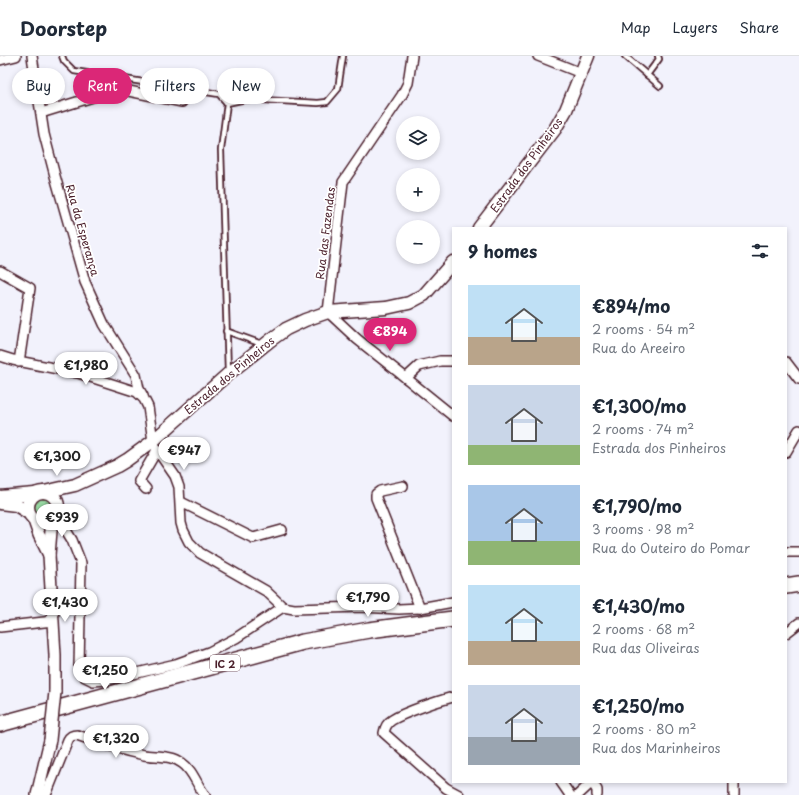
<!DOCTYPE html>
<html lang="en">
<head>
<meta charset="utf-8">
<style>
	:root { --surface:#fff; --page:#f2f2f3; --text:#1f2937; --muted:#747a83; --line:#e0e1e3; --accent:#db2777 }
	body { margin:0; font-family:"Playpen Sans",sans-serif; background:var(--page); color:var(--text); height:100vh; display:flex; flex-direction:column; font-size:15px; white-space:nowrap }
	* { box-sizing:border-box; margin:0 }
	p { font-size:13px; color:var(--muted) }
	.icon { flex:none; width:22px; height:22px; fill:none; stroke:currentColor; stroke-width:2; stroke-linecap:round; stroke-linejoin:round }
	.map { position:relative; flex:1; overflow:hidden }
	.panel { position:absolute; left:452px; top:171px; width:335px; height:556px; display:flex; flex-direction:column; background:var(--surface); border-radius:0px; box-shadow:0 2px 6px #0003 }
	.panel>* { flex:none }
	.top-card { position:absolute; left:12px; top:12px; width:380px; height:36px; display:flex; gap:8px }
	.tools { position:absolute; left:396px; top:60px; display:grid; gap:8px }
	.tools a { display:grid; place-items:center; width:44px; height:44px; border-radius:50%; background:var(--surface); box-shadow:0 2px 6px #0003; font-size:20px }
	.price { position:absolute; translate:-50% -34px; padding:0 9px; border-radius:14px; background:#fff; color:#222; font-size:13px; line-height:26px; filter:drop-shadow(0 1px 2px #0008) }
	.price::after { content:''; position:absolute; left:50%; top:24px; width:12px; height:9px; margin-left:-6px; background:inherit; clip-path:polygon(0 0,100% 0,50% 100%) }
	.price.selected { background:var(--accent); color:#fff }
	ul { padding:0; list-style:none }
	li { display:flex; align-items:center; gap:12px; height:100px; padding:0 16px }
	li span { display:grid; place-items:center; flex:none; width:112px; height:80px; border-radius:0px; color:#555 }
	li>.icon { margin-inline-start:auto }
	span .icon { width:48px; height:48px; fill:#fffc; stroke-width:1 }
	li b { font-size:17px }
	h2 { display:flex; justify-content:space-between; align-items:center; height:48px; padding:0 16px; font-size:17px }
	.chip { padding:0 14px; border-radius:18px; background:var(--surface); box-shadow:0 2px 6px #0003; font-size:14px; line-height:36px }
	.chip.selected { background:var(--accent); color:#fff }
	header { display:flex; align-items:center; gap:24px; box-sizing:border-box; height:56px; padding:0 20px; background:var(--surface); border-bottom:1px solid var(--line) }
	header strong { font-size:19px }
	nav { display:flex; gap:22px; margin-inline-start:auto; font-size:14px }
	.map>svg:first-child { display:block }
	.grass { fill:url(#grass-dots); stroke:#727d68 }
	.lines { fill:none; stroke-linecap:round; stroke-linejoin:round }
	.service-casing { stroke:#4a1f2b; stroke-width:8 }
	.minor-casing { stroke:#4a1f2b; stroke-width:12 }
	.tertiary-casing { stroke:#4a1f2b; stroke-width:14 }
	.secondary-casing { stroke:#4a1f2b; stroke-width:15 }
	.trunk-casing { stroke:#4a1f2b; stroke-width:18 }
	.service { stroke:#fff; stroke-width:4.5 }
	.minor { stroke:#fff; stroke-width:9 }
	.tertiary { stroke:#fff; stroke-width:11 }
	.secondary { stroke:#fff; stroke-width:12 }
	.trunk { stroke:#fff; stroke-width:15 }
	.tertiary-bridge-casing { stroke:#4a1f2b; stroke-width:14; stroke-linecap:butt }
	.tertiary-bridge { stroke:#fff; stroke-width:11 }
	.labels { text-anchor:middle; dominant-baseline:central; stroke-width:3.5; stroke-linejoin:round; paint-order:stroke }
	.shield { fill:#fff; stroke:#80626b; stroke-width:1 }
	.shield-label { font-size:10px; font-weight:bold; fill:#4a1f2b }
	.street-label { font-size:11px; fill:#4a1f2b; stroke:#fff }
</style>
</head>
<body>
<header>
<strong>Doorstep</strong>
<nav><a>Map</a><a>Layers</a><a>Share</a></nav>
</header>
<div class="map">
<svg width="799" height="739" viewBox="0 0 799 739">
	<defs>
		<pattern id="grass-dots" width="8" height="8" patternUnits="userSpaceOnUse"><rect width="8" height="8" fill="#9adba5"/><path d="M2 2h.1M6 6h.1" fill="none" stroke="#86bc8e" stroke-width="1.8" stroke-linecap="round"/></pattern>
	</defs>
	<rect width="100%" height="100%" fill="#f2f2fc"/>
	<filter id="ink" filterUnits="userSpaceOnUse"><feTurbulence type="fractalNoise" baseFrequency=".025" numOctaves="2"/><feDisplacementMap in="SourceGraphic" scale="8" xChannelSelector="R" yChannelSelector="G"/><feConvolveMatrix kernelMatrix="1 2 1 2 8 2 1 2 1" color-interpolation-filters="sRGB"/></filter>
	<g filter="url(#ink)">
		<circle class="grass" cx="43" cy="450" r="9"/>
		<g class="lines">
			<defs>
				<g id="service">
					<path d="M62,0L64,5L74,15L219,38L227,47"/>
					<path d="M625,0L660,30"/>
					<path d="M647,19L659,3L658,0"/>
					<path d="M227,47L221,94L228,316"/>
					<path d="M227,47L246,43L318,47L327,46L338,33L343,0"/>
					<path d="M226,275L262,288"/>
				</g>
				<g id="minor">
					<path d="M32,0L44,78L55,120L85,226L104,268L136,319L139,333L143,340"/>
					<path d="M412,0L408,27L402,39L343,126L328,256L357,283L406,322L419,310L440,305H453"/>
					<path d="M538,0L581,17"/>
					<path d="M0,4L16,0"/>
					<path d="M41,57L119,33L182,46"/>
					<path d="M0,215L30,232L19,306"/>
					<path d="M0,300L13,304L78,317L137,336L144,343L148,351L153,385L157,394L175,420L179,431L181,467L183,474L189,486L200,497L266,535L283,551L294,553L361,551L399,553L420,552L453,546"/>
					<path d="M786,306L799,323"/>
					<path d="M406,322L453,360"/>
					<path d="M786,396L799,374"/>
					<path d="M403,430L380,435L376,438V442L420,552"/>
					<path d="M146,433L139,425L157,394"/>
					<path d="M181,446L253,482L282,474"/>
					<path d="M56,458L72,484L81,507L79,612L85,621L93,625L107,624L176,608L209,596L236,582L283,551"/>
					<path d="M786,496H799"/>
					<path d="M0,571L53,565"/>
					<path d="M786,577L799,567"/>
					<path d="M453,641C438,645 405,656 392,664C387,667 385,671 384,677L446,732L459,739"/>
					<path d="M561,726L570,739"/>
					<path d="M592,726L597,734V739"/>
					<path d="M46,739L68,684C70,680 72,679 77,679C99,687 121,694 144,699C156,701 172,699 182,707C193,714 197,730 205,739"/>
					<path d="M578,739L592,726"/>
					<path d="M734,739V726"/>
				</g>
				<g id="tertiary">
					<path d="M33,462L39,479L49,499"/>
					<path d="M52,463L49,499L55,599V636"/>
					<path d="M37,739L50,684"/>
				</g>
				<g id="secondary">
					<path d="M479,172L555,73L566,54L588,0"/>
					<circle cx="43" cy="451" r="15"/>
					<path d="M44,436L75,429L117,410L127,404L153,385L228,318L272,283L286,273L305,264L328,256L386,252L409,247L424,239L453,206"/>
					<path d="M0,441L35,438"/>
					<path d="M0,447L16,449L29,457"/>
				</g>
				<g id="trunk">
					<path d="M786,530L799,528"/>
					<path d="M0,668L303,586L369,574L453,563"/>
				</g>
			</defs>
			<use href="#service" class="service-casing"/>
			<use href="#minor" class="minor-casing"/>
			<use href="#tertiary" class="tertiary-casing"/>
			<use href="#secondary" class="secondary-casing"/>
			<use href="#trunk" class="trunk-casing"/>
			<use href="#service" class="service"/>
			<use href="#minor" class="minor"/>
			<use href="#tertiary" class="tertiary"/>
			<use href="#secondary" class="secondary"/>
			<use href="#trunk" class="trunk"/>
			<defs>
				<path id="tertiary-bridge" d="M50,684L55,636"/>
			</defs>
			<use href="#tertiary-bridge" class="tertiary-bridge-casing"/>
			<use href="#tertiary-bridge" class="tertiary-bridge"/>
		</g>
	</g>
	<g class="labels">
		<rect class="shield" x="210" y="599" width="30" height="16" rx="3"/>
		<g class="shield-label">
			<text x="225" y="607">IC 2</text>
		</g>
		<g class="street-label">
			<text transform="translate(526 109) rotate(-54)">Estrada dos Pinheiros</text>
			<text transform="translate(83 174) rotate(74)">Rua da Esperança</text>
			<text transform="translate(325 177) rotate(-83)">Rua das Fazendas</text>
			<text transform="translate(229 319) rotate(-40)">Estrada dos Pinheiros</text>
		</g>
	</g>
</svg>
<div class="tools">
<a><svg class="icon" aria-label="layers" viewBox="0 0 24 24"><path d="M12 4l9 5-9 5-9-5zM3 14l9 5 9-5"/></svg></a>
<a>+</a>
<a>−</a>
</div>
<b class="price selected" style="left:390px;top:296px">€894</b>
<b class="price" style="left:86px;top:330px">€1,980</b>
<b class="price" style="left:184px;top:415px">€947</b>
<b class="price" style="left:57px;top:421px">€1,300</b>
<b class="price" style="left:62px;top:482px">€939</b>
<b class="price" style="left:368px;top:562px">€1,790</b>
<b class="price" style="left:65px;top:567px">€1,430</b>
<b class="price" style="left:105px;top:635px">€1,250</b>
<b class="price" style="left:116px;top:703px">€1,320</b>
<div class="top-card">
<a class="chip">Buy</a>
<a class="chip selected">Rent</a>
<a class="chip">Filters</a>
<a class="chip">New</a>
</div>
<section class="panel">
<h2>9 homes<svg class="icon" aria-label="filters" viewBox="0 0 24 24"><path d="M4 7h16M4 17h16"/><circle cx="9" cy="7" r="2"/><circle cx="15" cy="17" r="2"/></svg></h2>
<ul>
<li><span style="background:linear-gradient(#bfe0f5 65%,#b9a48a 0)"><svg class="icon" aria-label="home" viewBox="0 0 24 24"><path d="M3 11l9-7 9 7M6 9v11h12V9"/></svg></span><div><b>€894/mo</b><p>2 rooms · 54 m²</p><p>Rua do Areeiro</p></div></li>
<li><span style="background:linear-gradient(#c9d6e8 75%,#8fb573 0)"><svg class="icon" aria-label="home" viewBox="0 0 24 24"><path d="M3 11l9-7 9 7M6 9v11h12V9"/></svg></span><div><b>€1,300/mo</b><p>2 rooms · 74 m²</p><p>Estrada dos Pinheiros</p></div></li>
<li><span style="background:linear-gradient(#a9c7e8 70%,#8fb573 0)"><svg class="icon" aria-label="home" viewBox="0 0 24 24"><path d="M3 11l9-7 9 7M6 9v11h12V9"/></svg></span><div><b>€1,790/mo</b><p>3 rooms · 98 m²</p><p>Rua do Outeiro do Pomar</p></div></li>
<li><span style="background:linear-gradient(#bfe0f5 70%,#b9a48a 0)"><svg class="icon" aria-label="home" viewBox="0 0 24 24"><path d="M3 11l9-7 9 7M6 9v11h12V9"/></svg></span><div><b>€1,430/mo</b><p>2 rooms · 68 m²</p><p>Rua das Oliveiras</p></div></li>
<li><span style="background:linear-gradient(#c9d6e8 65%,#9aa5b1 0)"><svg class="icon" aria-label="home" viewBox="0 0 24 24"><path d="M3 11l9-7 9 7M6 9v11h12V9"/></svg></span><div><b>€1,250/mo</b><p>2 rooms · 80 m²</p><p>Rua dos Marinheiros</p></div></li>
</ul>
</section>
</div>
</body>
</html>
